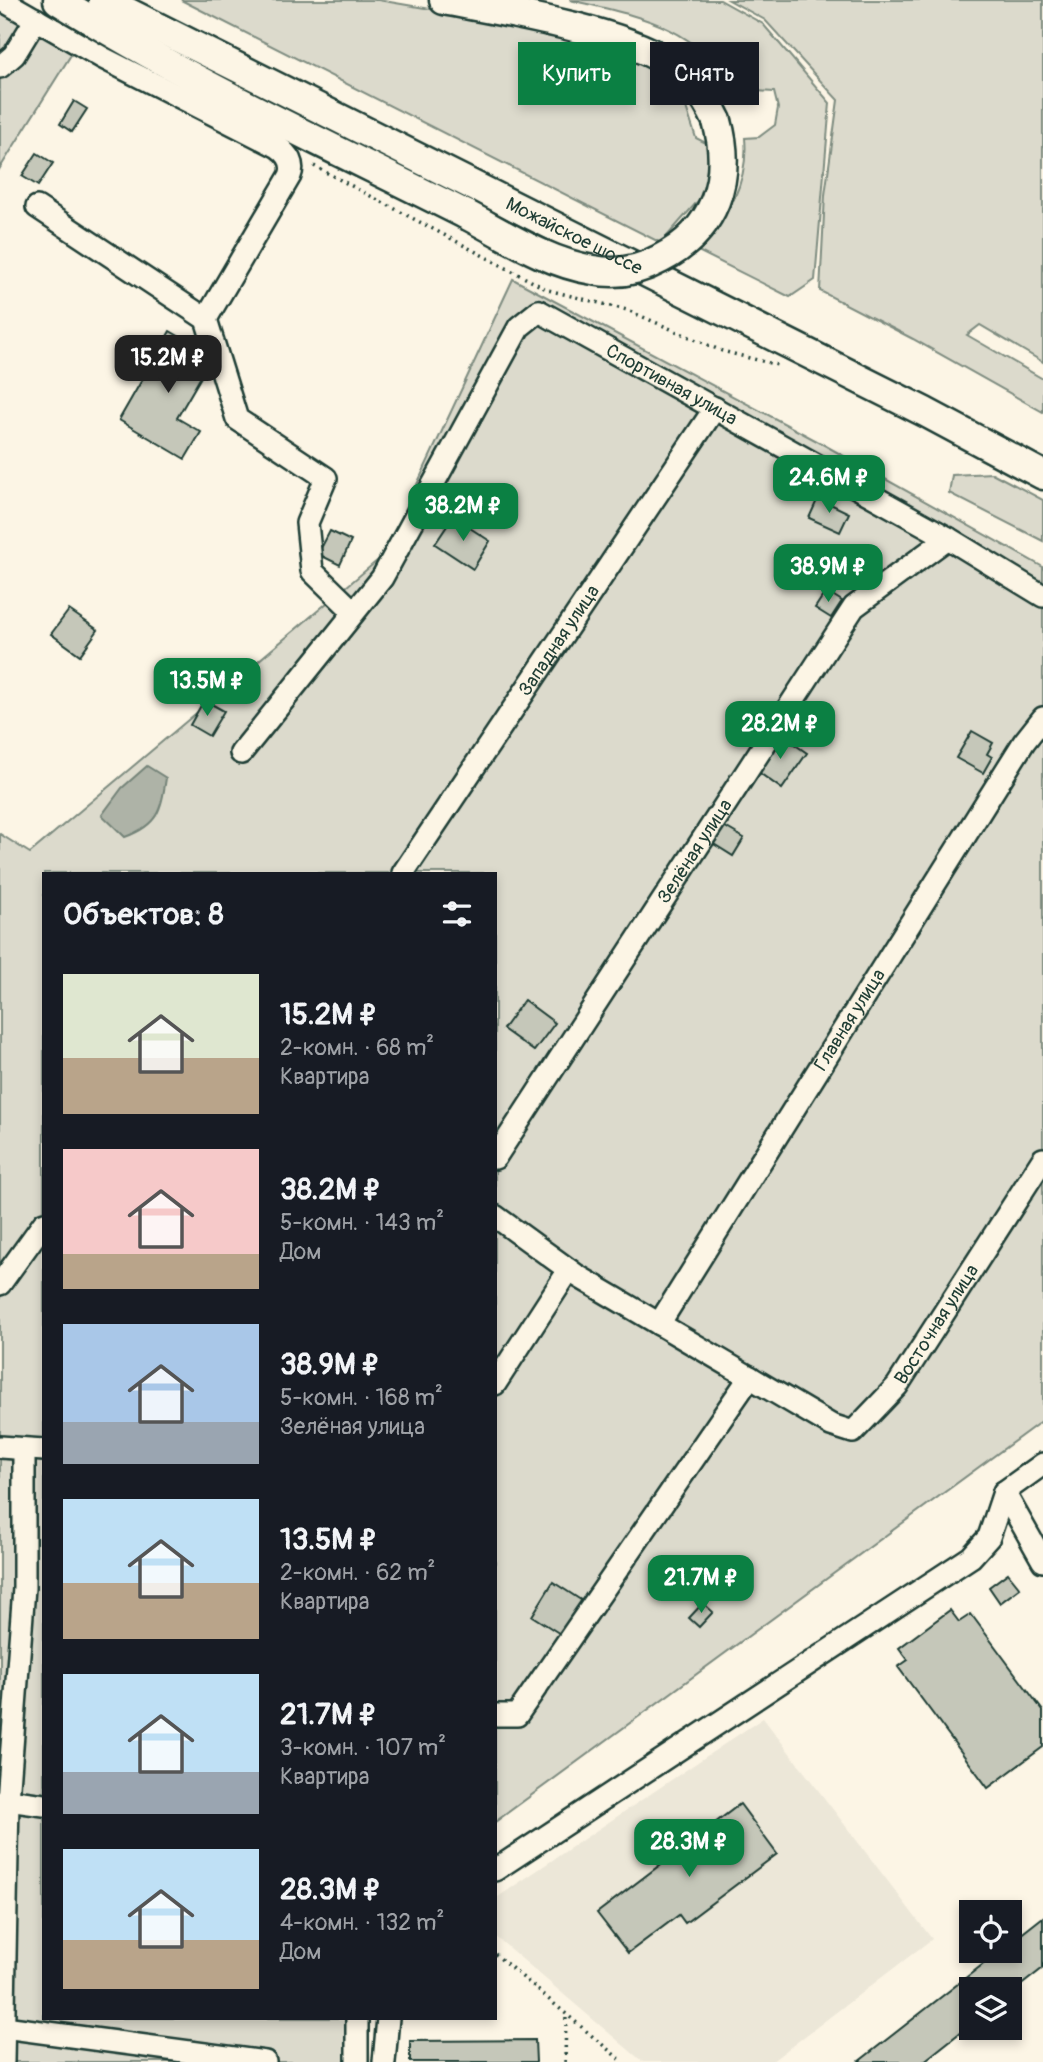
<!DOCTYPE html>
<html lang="ru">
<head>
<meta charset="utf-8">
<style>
	:root { --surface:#171b24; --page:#20242c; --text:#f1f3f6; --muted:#9ea1a6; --accent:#0b8043 }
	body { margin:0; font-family:Pangolin,sans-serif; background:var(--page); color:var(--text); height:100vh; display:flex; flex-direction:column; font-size:26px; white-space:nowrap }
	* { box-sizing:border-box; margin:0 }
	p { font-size:23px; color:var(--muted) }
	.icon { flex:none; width:38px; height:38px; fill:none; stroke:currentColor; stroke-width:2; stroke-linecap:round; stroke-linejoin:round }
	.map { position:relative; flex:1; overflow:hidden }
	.sheet { position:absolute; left:42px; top:872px; width:455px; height:1148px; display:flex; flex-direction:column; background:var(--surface); border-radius:0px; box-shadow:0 4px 10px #0003 }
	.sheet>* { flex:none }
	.guide { position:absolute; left:518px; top:42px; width:420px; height:63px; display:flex; gap:14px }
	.tools { position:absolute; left:959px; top:1900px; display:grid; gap:14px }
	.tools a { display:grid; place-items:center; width:63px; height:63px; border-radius:0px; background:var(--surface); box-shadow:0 4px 10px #0003; font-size:35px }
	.price { position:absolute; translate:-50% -60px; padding:0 16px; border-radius:14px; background:var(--accent); color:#fff; font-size:23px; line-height:46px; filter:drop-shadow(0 2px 4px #0008) }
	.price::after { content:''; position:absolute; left:50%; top:42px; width:21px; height:16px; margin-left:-10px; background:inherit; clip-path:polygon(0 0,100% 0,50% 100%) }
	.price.on { background:#222; color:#fff }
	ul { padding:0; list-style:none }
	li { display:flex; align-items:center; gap:21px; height:175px; padding:0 21px }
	li span { display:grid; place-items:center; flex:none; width:196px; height:140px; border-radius:0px; color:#555 }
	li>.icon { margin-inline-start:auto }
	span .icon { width:84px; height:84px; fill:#fffc; stroke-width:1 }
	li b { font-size:30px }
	h2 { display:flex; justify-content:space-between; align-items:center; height:84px; padding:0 21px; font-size:30px }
	.tag { padding:0 24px; border-radius:0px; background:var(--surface); box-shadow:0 4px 10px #0003; font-size:24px; line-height:63px }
	.tag.on { background:var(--accent); color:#fff }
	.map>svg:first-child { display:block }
	.built { fill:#ece7d8 }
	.green { fill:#dcdacc; stroke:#7e8c80; stroke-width:2 }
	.water { fill:#aeb3a7; stroke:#758479; stroke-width:2 }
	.building { fill:#c5c7b9; stroke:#1f3d34; stroke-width:2 }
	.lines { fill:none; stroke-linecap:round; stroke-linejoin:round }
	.minor-casing { stroke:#1f3d34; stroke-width:26 }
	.major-casing { stroke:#1f3d34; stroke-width:33 }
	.path { stroke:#1f3d34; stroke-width:3.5; stroke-dasharray:2 5; stroke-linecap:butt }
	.minor { stroke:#fcf5e5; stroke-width:21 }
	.major { stroke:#fcf5e5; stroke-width:28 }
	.major-bridge-casing { stroke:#1f3d34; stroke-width:33; stroke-linecap:butt }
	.major-bridge { stroke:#fcf5e5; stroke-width:28 }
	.labels { text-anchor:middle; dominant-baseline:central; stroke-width:7; stroke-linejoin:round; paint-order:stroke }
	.street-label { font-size:19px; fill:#1f3d34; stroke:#fcf5e5 }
</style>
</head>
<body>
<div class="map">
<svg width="1043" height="2062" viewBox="0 0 1043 2062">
	<rect width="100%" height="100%" fill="#fcf5e5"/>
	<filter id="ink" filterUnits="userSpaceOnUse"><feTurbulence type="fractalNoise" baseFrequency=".0143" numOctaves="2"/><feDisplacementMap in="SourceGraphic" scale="14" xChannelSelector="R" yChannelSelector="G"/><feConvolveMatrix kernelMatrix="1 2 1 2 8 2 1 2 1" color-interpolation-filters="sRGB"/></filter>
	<g filter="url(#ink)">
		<path class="built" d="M763,1718L932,1939L771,2062H643L495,1936V1899Z"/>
		<g class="green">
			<path d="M181,0H378L454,13L601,48L652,69L696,102L686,107L696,138L712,146L704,194L661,243Z"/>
			<path d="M570,0H720L763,24L830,103L815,280L790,297L696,250C728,220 749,181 745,138L759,137L775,125L778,108L774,92L739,90C689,24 646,18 570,0Z"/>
			<path d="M729,0H1043V362L980,325L967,335L1043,379V412L913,339L820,291L825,195L838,100L765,20Z"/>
			<path d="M0,10L74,50L0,168Z"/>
			<path d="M513,279L817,441L1043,567V1420L495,1822V873H44V2018H365L364,2062H0V834L30,853L384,555Z"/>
			<path d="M992,473L1043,500V541L949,493L952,475Z"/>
		</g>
		<path class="water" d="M147,766L166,778C161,811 158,825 125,837L102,815L122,788Z"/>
		<g class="building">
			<path d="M74,101L87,109L72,132L60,124Z"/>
			<path d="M37,153L53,163L38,186L22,176Z"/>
			<path d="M170,331L213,356L177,418L201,432L185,459L119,420Z"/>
			<path d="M818,498L849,513L840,532L809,518Z"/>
			<path d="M453,517L490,541L473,569L435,544Z"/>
			<path d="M330,531L351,541L340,565L318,554Z"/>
			<path d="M826,591L842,601L831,618L815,608Z"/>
			<path d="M69,610L98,630L80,655L51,634Z"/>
			<path d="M204,700L224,711L209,736L190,725Z"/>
			<path d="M972,731L993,743L987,754L992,757L983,773L956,758Z"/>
			<path d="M778,733L807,753L782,789L754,769Z"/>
			<path d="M720,824L744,838L733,856L709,841Z"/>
			<path d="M524,1000L555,1023L534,1051L503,1029Z"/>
			<path d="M1008,1573L1020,1588L1000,1603L989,1587Z"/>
			<path d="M553,1582L587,1604L565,1637L532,1616Z"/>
			<path d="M703,1603L713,1612L699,1627L689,1618Z"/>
			<path d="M950,1610L959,1622L971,1614L1043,1711V1747L988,1788L898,1667L908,1660L899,1648Z"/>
			<path d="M740,1804L777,1854L685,1923L679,1915L628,1953L597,1913Z"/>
			<path d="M1043,1917V1968L1010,1994V1990H971V2024L923,2062H858L1000,1951H1010V1943Z"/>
			<path d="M535,2040L536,2062H410V2041Z"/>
		</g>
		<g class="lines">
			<defs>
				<g id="minor">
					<path d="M2,0L103,58L278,147C288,154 295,164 290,176L206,319"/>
					<path d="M0,67L14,55L36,19"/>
					<path d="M37,207L206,319L237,419L326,478L307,523L312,571L354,612"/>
					<path id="s1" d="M241,753L382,578L519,327L539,311L948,538L1043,596"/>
					<path id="s2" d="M403,873L715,408"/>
					<path id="s3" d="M495,1158L854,607L948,538"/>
					<path id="s4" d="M495,1216L576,1275L831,1425L853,1432L897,1386L1043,1159"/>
					<path d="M0,1284L44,1223"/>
					<path id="s5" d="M659,1324L1024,742L1043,718"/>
					<path d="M495,1384L569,1270"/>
					<path d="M0,1447L44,1450"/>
					<path d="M1043,1464L1004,1492L1043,1561"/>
					<path d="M495,1715H517L750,1377"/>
					<path d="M8,1800L44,1805"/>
					<path d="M495,1870L971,1557L989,1537L1004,1492"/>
					<path d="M4,2027L265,2062"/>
					<path d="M3,2062L8,1800L24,1588V1449"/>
					<path d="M357,2062V2018"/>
					<path d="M384,2062L388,2018"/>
				</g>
				<g id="major">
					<path d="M58,0C188,81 330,146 467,215"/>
					<path id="s6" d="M103,0L925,412L1043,475"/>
					<path d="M444,0C505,12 614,29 666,61C690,75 705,95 717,121"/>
				</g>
			</defs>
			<use href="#minor" class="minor-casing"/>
			<use href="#major" class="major-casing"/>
			<g class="path">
				<path d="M314,166L548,290L627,310L722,351L781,366"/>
				<path d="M495,1954L623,2062"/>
				<path d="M565,2062L566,2015"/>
			</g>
			<use href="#minor" class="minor"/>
			<use href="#major" class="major"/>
			<defs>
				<path id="major-bridge" d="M467,215C507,236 548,263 593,270C617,275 640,270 660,259C715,231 733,178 717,121"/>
			</defs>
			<use href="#major-bridge" class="major-bridge-casing"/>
			<use href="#major-bridge" class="major-bridge"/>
		</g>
	</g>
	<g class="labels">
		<g class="street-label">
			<text stroke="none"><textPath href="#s6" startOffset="527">Можайское шоссе</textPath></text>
			<text stroke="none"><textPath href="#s1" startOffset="688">Спортивная улица</textPath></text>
			<text stroke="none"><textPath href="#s2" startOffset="280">Западная улица</textPath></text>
			<text stroke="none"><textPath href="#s3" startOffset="366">Зелёная улица</textPath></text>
			<text stroke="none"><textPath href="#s5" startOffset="359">Главная улица</textPath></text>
			<text stroke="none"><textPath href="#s4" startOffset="556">Восточная улица</textPath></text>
		</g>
	</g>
</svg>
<div class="tools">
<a><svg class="icon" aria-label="locate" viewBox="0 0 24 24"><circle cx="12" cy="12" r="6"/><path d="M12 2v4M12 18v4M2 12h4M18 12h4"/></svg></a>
<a><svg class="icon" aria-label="layers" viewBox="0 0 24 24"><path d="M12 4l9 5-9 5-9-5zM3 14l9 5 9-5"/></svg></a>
</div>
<b class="price on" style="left:168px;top:395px">15.2M ₽</b>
<b class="price" style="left:829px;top:515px">24.6M ₽</b>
<b class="price" style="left:463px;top:543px">38.2M ₽</b>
<b class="price" style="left:828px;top:604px">38.9M ₽</b>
<b class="price" style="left:207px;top:718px">13.5M ₽</b>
<b class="price" style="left:780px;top:761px">28.2M ₽</b>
<b class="price" style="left:701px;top:1615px">21.7M ₽</b>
<b class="price" style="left:689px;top:1879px">28.3M ₽</b>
<div class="guide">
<a class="tag on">Купить</a>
<a class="tag">Снять</a>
</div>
<section class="sheet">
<h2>Объектов: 8<svg class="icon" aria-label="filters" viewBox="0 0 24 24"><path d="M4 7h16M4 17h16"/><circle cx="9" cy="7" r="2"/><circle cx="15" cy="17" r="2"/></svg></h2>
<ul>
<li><span style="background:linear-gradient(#dfe7d0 60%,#b9a48a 0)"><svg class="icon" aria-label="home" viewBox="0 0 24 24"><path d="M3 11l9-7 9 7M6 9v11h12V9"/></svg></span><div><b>15.2M ₽</b><p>2-комн. · 68 m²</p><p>Квартира</p></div></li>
<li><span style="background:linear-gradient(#f6c9c9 75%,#b9a48a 0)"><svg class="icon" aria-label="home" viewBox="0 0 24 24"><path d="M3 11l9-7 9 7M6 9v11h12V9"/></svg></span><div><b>38.2M ₽</b><p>5-комн. · 143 m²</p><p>Дом</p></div></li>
<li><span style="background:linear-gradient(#a9c7e8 70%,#9aa5b1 0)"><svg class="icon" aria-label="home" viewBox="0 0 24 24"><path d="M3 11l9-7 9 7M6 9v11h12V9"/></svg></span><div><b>38.9M ₽</b><p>5-комн. · 168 m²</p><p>Зелёная улица</p></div></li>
<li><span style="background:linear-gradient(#bfe0f5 60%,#b9a48a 0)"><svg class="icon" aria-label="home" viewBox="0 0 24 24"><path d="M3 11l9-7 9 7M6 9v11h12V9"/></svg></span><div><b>13.5M ₽</b><p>2-комн. · 62 m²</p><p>Квартира</p></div></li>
<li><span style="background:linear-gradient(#bfe0f5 70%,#9aa5b1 0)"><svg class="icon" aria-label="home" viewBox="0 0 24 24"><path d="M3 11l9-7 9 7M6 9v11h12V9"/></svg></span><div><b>21.7M ₽</b><p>3-комн. · 107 m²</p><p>Квартира</p></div></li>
<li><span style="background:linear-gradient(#bfe0f5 65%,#b9a48a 0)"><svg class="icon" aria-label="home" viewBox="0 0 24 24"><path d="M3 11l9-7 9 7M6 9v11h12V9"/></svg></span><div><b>28.3M ₽</b><p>4-комн. · 132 m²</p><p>Дом</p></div></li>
</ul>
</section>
</div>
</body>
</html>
